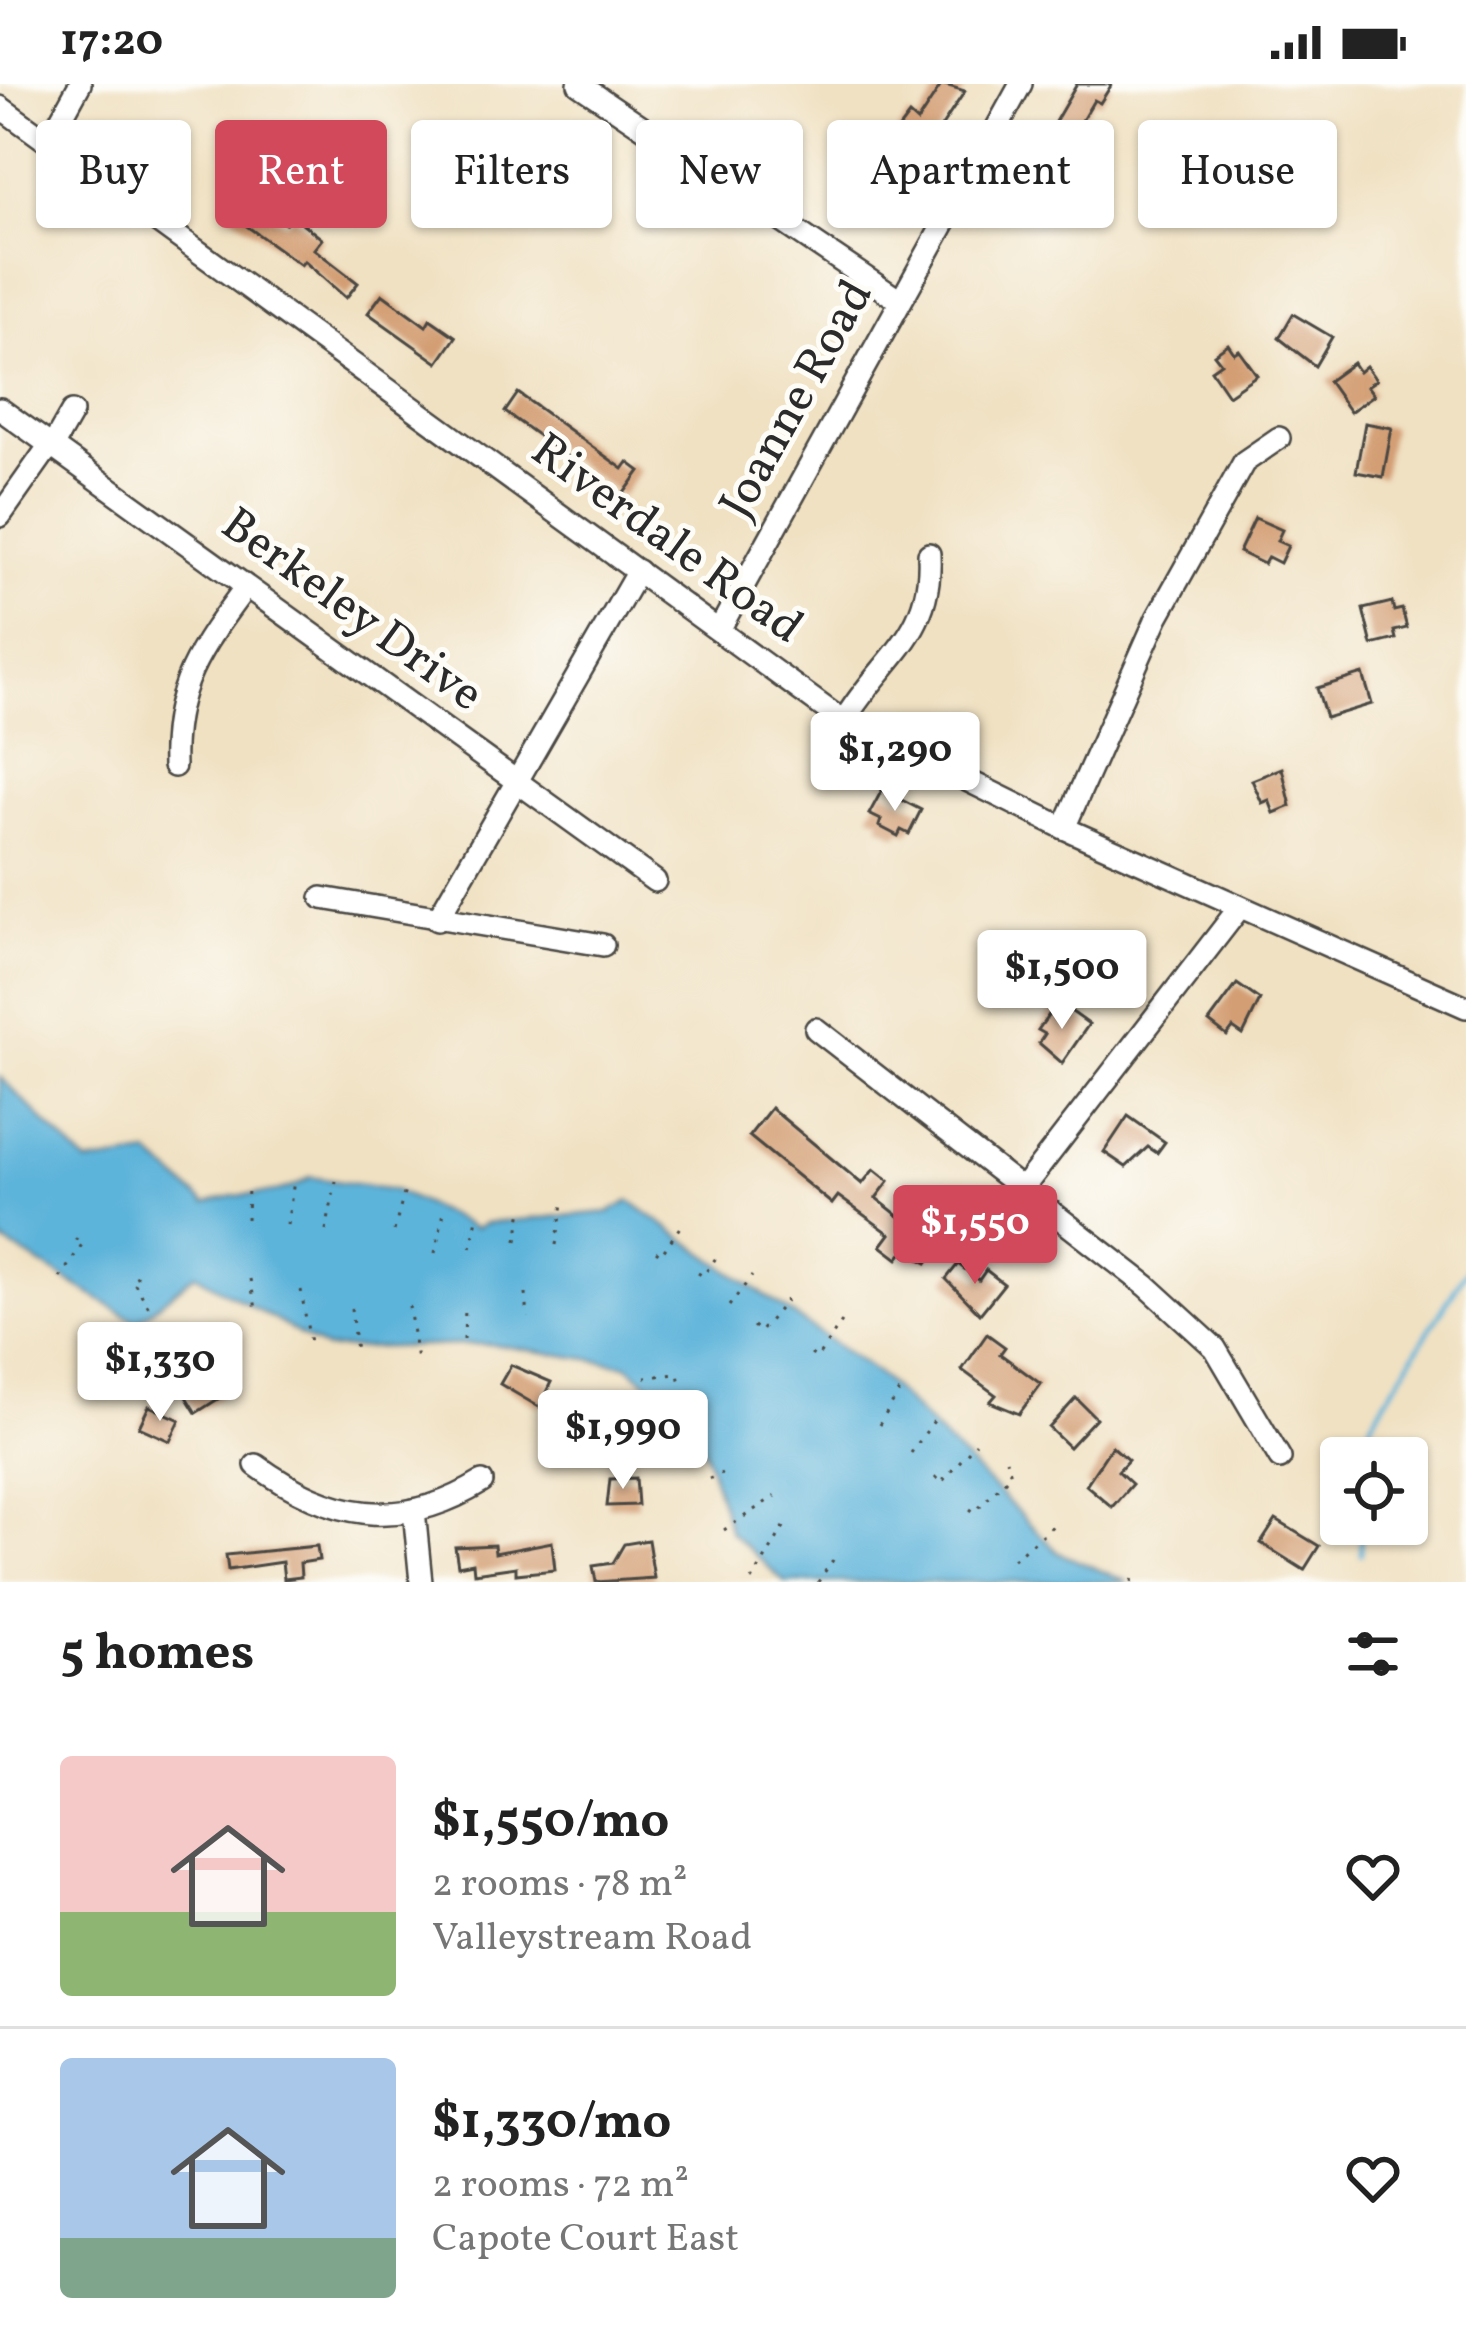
<!DOCTYPE html>
<html lang="en">
<head>
<meta charset="utf-8">
<style>
	:root { --surface:#fff; --page:#f6f6f6; --text:#222; --muted:#767676; --line:#e0e0e0; --accent:#d1495b }
	body { margin:0; font-family:Vollkorn,serif; background:var(--page); color:var(--text); height:100vh; display:flex; flex-direction:column; font-size:45px; white-space:nowrap }
	* { box-sizing:border-box; margin:0 }
	p { font-size:39px; color:var(--muted) }
	.icon { flex:none; width:66px; height:66px; fill:none; stroke:currentColor; stroke-width:2; stroke-linecap:round; stroke-linejoin:round }
	.map { position:relative; height:1498px; overflow:hidden }
	.panel { display:flex; flex-direction:column; background:var(--surface); flex:1 }
	.panel>* { flex:none }
	.banner { position:absolute; left:36px; top:36px; width:1395px; height:108px; display:flex; gap:24px }
	.buttons { position:absolute; left:1320px; top:1353px; display:grid; gap:24px }
	.buttons a { display:grid; place-items:center; width:108px; height:108px; border-radius:12px; background:var(--surface); box-shadow:0 3px 9px #0004; font-size:60px }
	.price { position:absolute; translate:-50% -102px; padding:0 27px; border-radius:12px; background:#fff; color:#222; font-size:39px; line-height:78px; filter:drop-shadow(0 3px 6px #0008) }
	.price::after { content:''; position:absolute; left:50%; top:72px; width:36px; height:27px; margin-left:-18px; background:inherit; clip-path:polygon(0 0,100% 0,50% 100%) }
	.price.selected { background:var(--accent); color:#fff }
	ul { padding:0; list-style:none }
	li { display:flex; align-items:center; gap:36px; height:300px; padding:0 60px }
	li+li { border-top:3px solid var(--line) }
	li span { display:grid; place-items:center; flex:none; width:336px; height:240px; border-radius:12px; color:#555 }
	li>.icon { margin-inline-start:auto }
	span .icon { width:144px; height:144px; fill:#fffc; stroke-width:1 }
	li b { font-size:51px }
	h2 { display:flex; justify-content:space-between; align-items:center; height:144px; padding:0 60px; font-size:51px }
	.tag { padding:0 42px; border-radius:12px; background:var(--surface); box-shadow:0 3px 9px #0004; font-size:42px; line-height:108px }
	.tag.selected { background:var(--accent); color:#fff }
	.status { display:flex; justify-content:space-between; align-items:center; height:84px; padding:0 60px; background:var(--surface); direction:ltr }
	.status svg { height:33px; fill:currentColor }
	.map>svg:first-child { display:block }
	.water { fill:#5db4da; stroke:#447082; stroke-width:3 }
	.lines { fill:none; stroke-linecap:round; stroke-linejoin:round }
	.stream { stroke:#5db4da; stroke-width:4.5 }
	.building { fill:#d39e73 }
	.minor-casing { stroke:#494642; stroke-width:26 }
	.path { stroke:#494642; stroke-width:3; stroke-dasharray:3 9; stroke-linecap:butt }
	.minor { stroke:#fff; stroke-width:21 }
	.labels { text-anchor:middle; dominant-baseline:central; stroke-width:10; stroke-linejoin:round; paint-order:stroke }
	.street-label { font-size:48px; fill:#2b2b2b; stroke:#fdfcf7 }
</style>
</head>
<body>
<div class="status"><b>17:20</b><svg viewBox="0 0 49 12"><path d="M0 12V9h3v3zM5 12V6h3v6zM10 12V3h3v9zM15 12V0h3v12zM26 1h20v11H26zM47 4h2v5h-2z"/></svg></div>
<div class="map">
<svg width="1466" height="1498" viewBox="0 0 1466 1498">
	<rect width="100%" height="100%" fill="#fdfcf7"/>
	<filter id="ink" filterUnits="userSpaceOnUse"><feTurbulence type="fractalNoise" baseFrequency=".00833" numOctaves="2"/><feDisplacementMap in="SourceGraphic" scale="24" xChannelSelector="R" yChannelSelector="G"/><feConvolveMatrix kernelMatrix="1 2 1 2 8 2 1 2 1" color-interpolation-filters="sRGB"/></filter>
	<filter id="wash" filterUnits="userSpaceOnUse"><feTurbulence type="fractalNoise" baseFrequency=".004" numOctaves="4" result="noise"/><feDisplacementMap in="SourceGraphic" scale="48" xChannelSelector="R" yChannelSelector="G"/><feGaussianBlur stdDeviation="2.7" result="paint"/><feColorMatrix in="noise" values="0 0 0 0 0 0 0 0 0 0 0 0 0 0 0 0 0 1.4 0 .05"/><feComposite in="paint" operator="in"/></filter>
	<g filter="url(#wash)">
		<rect width="100%" height="100%" fill="#f0e1c2"/>
		<path class="water" d="M0,993L87,1080L150,1071L206,1120C244,1103 275,1119 310,1093L394,1106L475,1144L485,1139L609,1128L630,1117L880,1292L1059,1469L1128,1498H785L730,1448L697,1342L627,1281L490,1260L325,1265L195,1190L137,1238L0,1156Z"/>
		<g class="lines">
			<g class="stream">
				<path d="M1363,1374L1369,1343L1466,1187"/>
				<path d="M1361,1470L1362,1440"/>
			</g>
		</g>
		<g id="blocks">
			<g class="building">
				<path d="M942,0L965,7L908,93L889,78L907,55L897,47L909,31L917,38Z"/>
				<path d="M1077,0H1112L1100,19L1094,16L1032,122L1013,110Z"/>
				<path d="M240,109L285,140L292,131L322,155L314,165L358,199L346,214L304,177L301,181L227,128Z"/>
				<path d="M382,210L426,242L430,235L456,253L438,279L368,229Z"/>
				<path d="M1293,230L1332,253L1315,282L1279,254Z"/>
				<path d="M1228,260L1234,269L1239,266L1257,291L1228,311L1211,286L1221,279L1214,270Z"/>
				<path d="M1353,279L1359,288L1366,282L1376,296L1367,302L1374,311L1350,328L1328,297Z"/>
				<path d="M518,309L623,385L628,378L640,387L622,412L505,328Z"/>
				<path d="M1365,339L1392,344L1383,393L1356,388Z"/>
				<path d="M1255,434L1282,446L1277,457L1288,462L1280,479L1268,473L1264,480L1239,468Z"/>
				<path d="M1392,518L1394,527L1402,525L1407,544L1394,547L1396,555L1372,561L1363,525Z"/>
				<path d="M1363,590L1372,620L1326,634L1317,604Z"/>
				<path d="M1282,684L1291,722L1274,729L1269,716L1262,719L1252,696Z"/>
				<path d="M882,706L921,726L909,750L901,746L898,752L879,742L881,736L869,730Z"/>
				<path d="M1237,900L1260,916L1243,951L1233,944L1227,952L1209,938Z"/>
				<path d="M1058,918L1089,940L1062,979L1039,959L1045,950L1038,946Z"/>
				<path d="M771,1024L862,1100L874,1085L889,1097L876,1114L938,1163L927,1179L904,1167L898,1175L881,1162L890,1150L838,1112L832,1120L749,1052Z"/>
				<path d="M1128,1032L1165,1058L1157,1069L1148,1063L1126,1083L1104,1068Z"/>
				<path d="M958,1180L979,1196L986,1186L1004,1200L980,1230L946,1195Z"/>
				<path d="M987,1250L1005,1263L1000,1270L1041,1300L1019,1330L990,1318L996,1311L962,1286Z"/>
				<path d="M511,1281L551,1298L539,1323L500,1300Z"/>
				<path d="M202,1283L221,1313L196,1329L177,1298Z"/>
				<path d="M1076,1314L1096,1334L1069,1363L1049,1344Z"/>
				<path d="M149,1322L180,1336L170,1357L139,1343Z"/>
				<path d="M592,1341L595,1369L561,1371L562,1345Z"/>
				<path d="M1112,1362L1128,1376L1118,1387L1132,1400L1112,1423L1086,1401Z"/>
				<path d="M636,1394L638,1421L607,1422L610,1395Z"/>
				<path d="M1276,1436L1319,1462L1304,1486L1261,1459Z"/>
				<path d="M648,1456L654,1494L596,1498L593,1482L613,1479L624,1460Z"/>
				<path d="M552,1458L555,1486L516,1490V1483L474,1489L473,1479L458,1482L455,1463L494,1461L495,1469Z"/>
				<path d="M317,1462L319,1476L300,1479L301,1493L284,1495L282,1478L228,1486L226,1471Z"/>
			</g>
		</g>
	</g>
	<g filter="url(#ink)">
		<use href="#blocks" fill-opacity="0" stroke="#494642" stroke-width="3"/>
		<g class="lines">
			<defs>
				<g id="minor">
					<path d="M579,0L900,217"/>
					<path d="M0,23L833,630L1064,744L1466,923"/>
					<path d="M48,58L80,0"/>
					<path d="M0,325L655,797"/>
					<path d="M52,363L72,328"/>
					<path d="M0,432L50,361"/>
					<path d="M719,546L1021,0"/>
					<path d="M844,637C882,573 933,552 929,470"/>
					<path d="M174,682C171,604 200,564 245,504"/>
					<path d="M1064,744L1157,534L1244,378L1279,354"/>
					<path d="M322,814L603,861"/>
					<path d="M437,836L638,487"/>
					<path d="M816,945L1147,1202L1215,1264L1280,1374"/>
					<path d="M1023,1104L1240,823"/>
					<path d="M256,1381C330,1435 401,1448 482,1398"/>
					<path d="M414,1426L421,1498"/>
				</g>
			</defs>
			<use href="#minor" class="minor-casing"/>
			<g class="path">
				<path d="M247,1135L248,1102"/>
				<path d="M287,1141L294,1097"/>
				<path d="M326,1147L337,1092"/>
				<path d="M394,1147L405,1106"/>
				<path d="M517,1157L522,1125"/>
				<path d="M556,1161L563,1120"/>
				<path d="M471,1164L477,1134"/>
				<path d="M656,1167L661,1171L680,1143"/>
				<path d="M435,1169L445,1124"/>
				<path d="M698,1189L703,1192L718,1171"/>
				<path d="M138,1192L132,1195L153,1230"/>
				<path d="M60,1194L83,1159L72,1153"/>
				<path d="M250,1195L257,1229"/>
				<path d="M301,1206L310,1259"/>
				<path d="M526,1210L528,1234"/>
				<path d="M409,1222L417,1277"/>
				<path d="M729,1222L752,1192"/>
				<path d="M351,1224L356,1268"/>
				<path d="M753,1242L760,1248L788,1214"/>
				<path d="M464,1256L465,1223"/>
				<path d="M811,1270L817,1274L844,1235"/>
				<path d="M645,1293L678,1290L680,1300"/>
				<path d="M879,1341L903,1302"/>
				<path d="M635,1356L699,1333"/>
				<path d="M911,1369L936,1334"/>
				<path d="M935,1393L941,1399L976,1359"/>
				<path d="M709,1395L722,1389"/>
				<path d="M970,1425L974,1428L1011,1390L1006,1375"/>
				<path d="M724,1446L775,1412"/>
				<path d="M1013,1475L1054,1441"/>
				<path d="M752,1497L785,1441"/>
				<path d="M818,1498L832,1477L839,1481"/>
				<path d="M1132,1498L1133,1493"/>
			</g>
			<use href="#minor" class="minor"/>
		</g>
	</g>
	<g class="labels">
		<g class="street-label">
			<text transform="translate(798 316) rotate(-61)">Joanne Road</text>
			<text transform="translate(666 456) rotate(36)">Riverdale Road</text>
			<text transform="translate(351 527) rotate(36)">Berkeley Drive</text>
		</g>
	</g>
</svg>
<div class="buttons">
<a><svg class="icon" aria-label="locate" viewBox="0 0 24 24"><circle cx="12" cy="12" r="6"/><path d="M12 2v4M12 18v4M2 12h4M18 12h4"/></svg></a>
</div>
<b class="price" style="left:895px;top:730px">$1,290</b>
<b class="price" style="left:1062px;top:948px">$1,500</b>
<b class="price selected" style="left:975px;top:1203px">$1,550</b>
<b class="price" style="left:160px;top:1340px">$1,330</b>
<b class="price" style="left:623px;top:1408px">$1,990</b>
<div class="banner">
<a class="tag">Buy</a>
<a class="tag selected">Rent</a>
<a class="tag">Filters</a>
<a class="tag">New</a>
<a class="tag">Apartment</a>
<a class="tag">House</a>
</div>
</div>
<section class="panel">
<h2>5 homes<svg class="icon" aria-label="filters" viewBox="0 0 24 24"><path d="M4 7h16M4 17h16"/><circle cx="9" cy="7" r="2"/><circle cx="15" cy="17" r="2"/></svg></h2>
<ul>
<li><span style="background:linear-gradient(#f6c9c9 65%,#8fb573 0)"><svg class="icon" aria-label="home" viewBox="0 0 24 24"><path d="M3 11l9-7 9 7M6 9v11h12V9"/></svg></span><div><b>$1,550/mo</b><p>2 rooms · 78 m²</p><p>Valleystream Road</p></div><svg class="icon" aria-label="heart" viewBox="0 0 24 24"><path d="M12 20l-8-8c-3-5 5-10 8-4 3-6 11-1 8 4z"/></svg></li>
<li><span style="background:linear-gradient(#a9c7e8 75%,#7fa58c 0)"><svg class="icon" aria-label="home" viewBox="0 0 24 24"><path d="M3 11l9-7 9 7M6 9v11h12V9"/></svg></span><div><b>$1,330/mo</b><p>2 rooms · 72 m²</p><p>Capote Court East</p></div><svg class="icon" aria-label="heart" viewBox="0 0 24 24"><path d="M12 20l-8-8c-3-5 5-10 8-4 3-6 11-1 8 4z"/></svg></li>
</ul>
</section>
</body>
</html>
